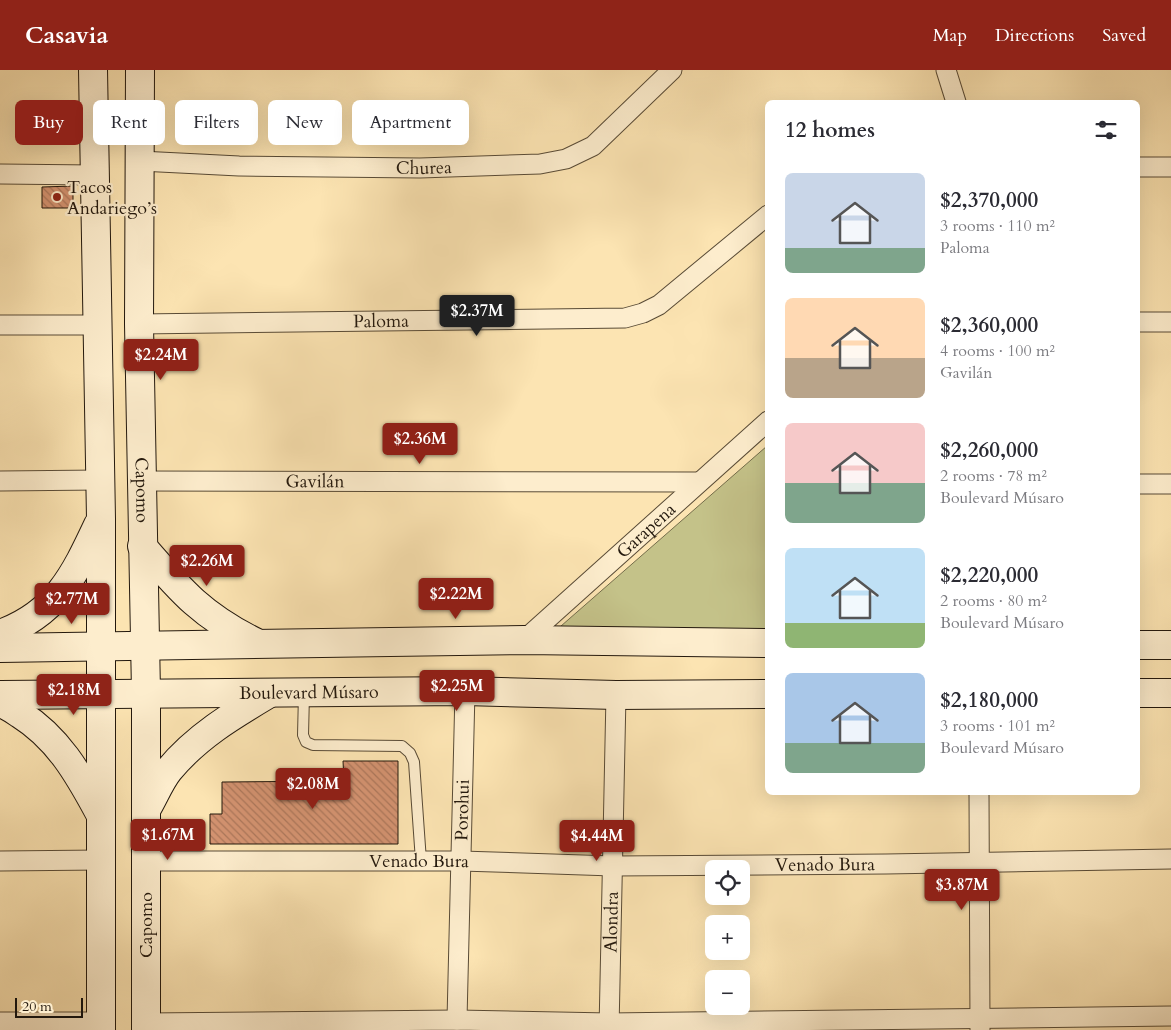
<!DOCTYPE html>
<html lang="en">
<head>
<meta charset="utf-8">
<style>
	:root { --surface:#fff; --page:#f7f7f7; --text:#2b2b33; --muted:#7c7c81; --accent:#8f2418 }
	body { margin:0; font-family:Cardo,serif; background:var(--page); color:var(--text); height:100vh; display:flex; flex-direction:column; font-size:19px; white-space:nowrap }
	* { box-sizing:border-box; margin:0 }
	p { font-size:16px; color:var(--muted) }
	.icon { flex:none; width:28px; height:28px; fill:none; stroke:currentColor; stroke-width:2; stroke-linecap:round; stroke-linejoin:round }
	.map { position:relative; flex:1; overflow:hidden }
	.drawer { position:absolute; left:765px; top:30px; width:375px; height:695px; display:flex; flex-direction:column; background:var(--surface); border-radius:8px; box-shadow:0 5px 20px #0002 }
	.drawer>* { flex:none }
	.top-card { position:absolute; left:15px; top:30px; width:475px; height:45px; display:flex; gap:10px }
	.tools { position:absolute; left:705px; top:790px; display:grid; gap:10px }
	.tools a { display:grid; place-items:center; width:45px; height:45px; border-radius:8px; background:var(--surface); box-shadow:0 5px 20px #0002; font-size:25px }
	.scale { position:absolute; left:15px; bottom:12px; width:68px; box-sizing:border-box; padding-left:5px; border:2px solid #23180d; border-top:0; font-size:14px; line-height:18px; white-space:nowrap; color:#23180d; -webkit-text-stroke:4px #fdedcd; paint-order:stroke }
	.price { position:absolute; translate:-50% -42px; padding:0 11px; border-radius:5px; background:var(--accent); color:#fff; font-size:16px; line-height:32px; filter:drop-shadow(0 1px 2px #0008) }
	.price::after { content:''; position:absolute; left:50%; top:30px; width:15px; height:11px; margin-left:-8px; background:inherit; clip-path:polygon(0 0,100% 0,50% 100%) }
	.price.current { background:#222; color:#fff }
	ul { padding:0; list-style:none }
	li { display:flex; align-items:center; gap:15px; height:125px; padding:0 20px }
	li span { display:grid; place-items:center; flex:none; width:140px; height:100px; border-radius:8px; color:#555 }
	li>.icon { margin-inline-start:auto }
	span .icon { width:60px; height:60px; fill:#fffc; stroke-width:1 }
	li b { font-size:21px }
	h2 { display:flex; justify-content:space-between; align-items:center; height:60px; padding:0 20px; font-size:21px }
	.tag { padding:0 18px; border-radius:8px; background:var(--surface); box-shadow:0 5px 20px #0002; font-size:18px; line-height:45px }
	.tag.current { background:var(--accent); color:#fff }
	header { display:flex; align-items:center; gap:30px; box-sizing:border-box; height:70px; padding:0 25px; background:var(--accent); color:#fff }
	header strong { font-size:24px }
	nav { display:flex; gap:28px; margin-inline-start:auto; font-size:18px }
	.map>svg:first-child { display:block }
	.park { fill:#c4c289; stroke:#746d4b }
	.building { fill:url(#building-back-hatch); stroke:#23180d }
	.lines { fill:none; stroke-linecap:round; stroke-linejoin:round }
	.lane-casing { stroke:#594b36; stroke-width:12 }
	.street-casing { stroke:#594b36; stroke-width:21 }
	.secondary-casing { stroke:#23180d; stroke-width:30 }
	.lane { stroke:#fdedcd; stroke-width:10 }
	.street { stroke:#fdedcd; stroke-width:19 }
	.secondary { stroke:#fdedcd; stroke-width:28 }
	.poi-dot { fill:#8f2418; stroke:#fdedcd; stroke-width:2 }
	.labels { text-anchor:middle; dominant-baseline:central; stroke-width:4.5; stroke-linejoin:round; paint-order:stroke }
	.street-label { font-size:18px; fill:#23180d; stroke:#fdedcd }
	.poi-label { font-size:18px; fill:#23180d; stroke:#fdedcd; text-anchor:start }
</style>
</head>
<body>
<header>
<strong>Casavia</strong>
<nav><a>Map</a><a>Directions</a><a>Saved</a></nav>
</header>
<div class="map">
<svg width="1171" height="960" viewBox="0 0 1171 960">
	<defs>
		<pattern id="building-back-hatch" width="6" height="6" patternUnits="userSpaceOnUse" patternTransform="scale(1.25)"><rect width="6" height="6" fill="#d49371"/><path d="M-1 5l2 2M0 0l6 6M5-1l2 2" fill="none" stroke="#ac775b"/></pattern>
	</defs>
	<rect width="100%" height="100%" fill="#fce4b2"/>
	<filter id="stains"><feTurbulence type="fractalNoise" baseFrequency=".004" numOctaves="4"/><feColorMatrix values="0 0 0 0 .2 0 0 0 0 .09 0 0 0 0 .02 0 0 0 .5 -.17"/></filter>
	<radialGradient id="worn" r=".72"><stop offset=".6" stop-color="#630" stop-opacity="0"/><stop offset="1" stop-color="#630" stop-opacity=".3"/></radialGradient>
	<path class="park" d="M767,376V560L553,563Z"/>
	<g class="building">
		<path d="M73,116V138H42V117Z"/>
		<path d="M343,691H398V774H210V744H222V712L344,711Z"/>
	</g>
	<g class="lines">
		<defs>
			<path id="lane" d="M304,624L303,665L306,672L313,675L402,676L410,683L414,692L421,791"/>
			<g id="street">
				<path d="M946,0L956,32"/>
				<path id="s1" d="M140,91L239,96L420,98L540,94L566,89L593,76L672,0"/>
				<path d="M1138,97H1171"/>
				<path d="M0,104L94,105"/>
				<path d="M1138,252H1171"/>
				<path id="s2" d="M139,254L625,248L643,243L659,235L768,145"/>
				<path d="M0,255H98"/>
				<path d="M0,411L100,410"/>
				<path id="s3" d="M141,411L698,412"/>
				<path d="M1138,414H1171"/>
				<path id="s4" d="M524,570L768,351"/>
				<path d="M979,722L980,959"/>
				<path d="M0,791L101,790"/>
				<path id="s5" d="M147,791H461L613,796L886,794L1171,789"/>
				<path id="s6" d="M457,950L465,621"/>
				<path d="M0,952H101"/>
				<path d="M146,953L457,950L609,953L1171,946"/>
				<path id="s7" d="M609,960L616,625"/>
			</g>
			<g id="secondary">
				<path d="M93,0L101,449V960"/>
				<path id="s8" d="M140,0L139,254L146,622V960"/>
				<path d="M142,476C181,521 201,545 255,572"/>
				<path d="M0,564C56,544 74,506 98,455"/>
				<path d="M1138,575H1171"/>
				<path d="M0,578L524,570L768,573"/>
				<path d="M1138,623H1171"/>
				<path id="s9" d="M0,625L465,621L616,625L768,624"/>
				<path d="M0,633C7,635 14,640 20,644C58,668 78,703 99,742"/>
				<path d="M146,740C154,727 160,711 169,700C197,666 233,645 270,623"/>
			</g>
		</defs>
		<use href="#lane" class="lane-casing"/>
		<use href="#street" class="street-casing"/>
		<use href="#secondary" class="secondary-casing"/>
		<use href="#lane" class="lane"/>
		<use href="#street" class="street"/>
		<use href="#secondary" class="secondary"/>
	</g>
	<circle class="poi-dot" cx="57" cy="127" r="5"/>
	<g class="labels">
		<g class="street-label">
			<text stroke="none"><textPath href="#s1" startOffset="284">Churea</textPath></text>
			<text stroke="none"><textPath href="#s2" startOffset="242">Paloma</textPath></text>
			<text stroke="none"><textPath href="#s3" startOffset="174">Gavilán</textPath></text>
			<text stroke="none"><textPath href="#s8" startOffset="420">Capomo</textPath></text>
			<text stroke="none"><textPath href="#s4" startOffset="164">Garapena</textPath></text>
			<text stroke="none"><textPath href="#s9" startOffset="309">Boulevard Músaro</textPath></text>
			<text stroke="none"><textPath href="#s6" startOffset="210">Porohui</textPath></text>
			<text stroke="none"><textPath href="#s5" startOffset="272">Venado Bura</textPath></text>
			<text stroke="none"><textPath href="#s5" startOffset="678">Venado Bura</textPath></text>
			<text stroke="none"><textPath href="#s7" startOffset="108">Alondra</textPath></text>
			<text transform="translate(146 855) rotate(-90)">Capomo</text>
		</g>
		<g class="poi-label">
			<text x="67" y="117">Tacos<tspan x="67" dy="21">Andariego’s</tspan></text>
		</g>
	</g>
	<rect width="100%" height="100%" filter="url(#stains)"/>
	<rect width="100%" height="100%" fill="url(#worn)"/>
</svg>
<div class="tools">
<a><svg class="icon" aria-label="locate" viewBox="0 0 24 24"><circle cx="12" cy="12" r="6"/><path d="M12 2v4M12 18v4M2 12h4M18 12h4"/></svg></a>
<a>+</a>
<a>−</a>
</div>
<div class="scale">20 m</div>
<b class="price current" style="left:477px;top:267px">$2.37M</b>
<b class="price" style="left:161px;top:311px">$2.24M</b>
<b class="price" style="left:420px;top:395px">$2.36M</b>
<b class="price" style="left:207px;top:517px">$2.26M</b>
<b class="price" style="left:456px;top:550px">$2.22M</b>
<b class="price" style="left:72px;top:555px">$2.77M</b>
<b class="price" style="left:457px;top:642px">$2.25M</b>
<b class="price" style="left:74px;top:646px">$2.18M</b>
<b class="price" style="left:313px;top:740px">$2.08M</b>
<b class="price" style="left:168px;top:791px">$1.67M</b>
<b class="price" style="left:597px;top:792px">$4.44M</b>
<b class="price" style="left:962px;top:841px">$3.87M</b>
<div class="top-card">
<a class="tag current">Buy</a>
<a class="tag">Rent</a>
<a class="tag">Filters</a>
<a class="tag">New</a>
<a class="tag">Apartment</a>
</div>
<section class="drawer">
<h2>12 homes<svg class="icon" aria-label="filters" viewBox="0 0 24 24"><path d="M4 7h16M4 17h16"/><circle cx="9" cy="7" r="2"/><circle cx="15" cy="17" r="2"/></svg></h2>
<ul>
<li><span style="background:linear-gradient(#c9d6e8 75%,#7fa58c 0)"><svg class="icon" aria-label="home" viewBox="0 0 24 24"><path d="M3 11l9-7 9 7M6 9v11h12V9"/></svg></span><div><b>$2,370,000</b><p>3 rooms · 110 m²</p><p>Paloma</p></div></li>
<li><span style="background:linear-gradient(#ffd9b3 60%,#b9a48a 0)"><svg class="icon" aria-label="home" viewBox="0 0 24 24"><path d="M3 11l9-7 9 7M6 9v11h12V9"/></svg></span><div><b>$2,360,000</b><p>4 rooms · 100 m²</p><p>Gavilán</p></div></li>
<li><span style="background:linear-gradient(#f6c9c9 60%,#7fa58c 0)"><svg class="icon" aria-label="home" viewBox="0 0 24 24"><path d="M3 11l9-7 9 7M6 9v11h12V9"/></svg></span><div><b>$2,260,000</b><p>2 rooms · 78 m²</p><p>Boulevard Músaro</p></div></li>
<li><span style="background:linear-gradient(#bfe0f5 75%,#8fb573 0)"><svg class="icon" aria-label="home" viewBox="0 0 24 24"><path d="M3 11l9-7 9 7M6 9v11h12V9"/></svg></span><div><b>$2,220,000</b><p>2 rooms · 80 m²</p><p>Boulevard Músaro</p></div></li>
<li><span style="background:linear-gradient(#a9c7e8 70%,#7fa58c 0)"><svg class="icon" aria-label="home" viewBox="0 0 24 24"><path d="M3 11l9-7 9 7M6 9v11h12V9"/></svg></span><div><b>$2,180,000</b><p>3 rooms · 101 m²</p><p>Boulevard Músaro</p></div></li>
</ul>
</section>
</div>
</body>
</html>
